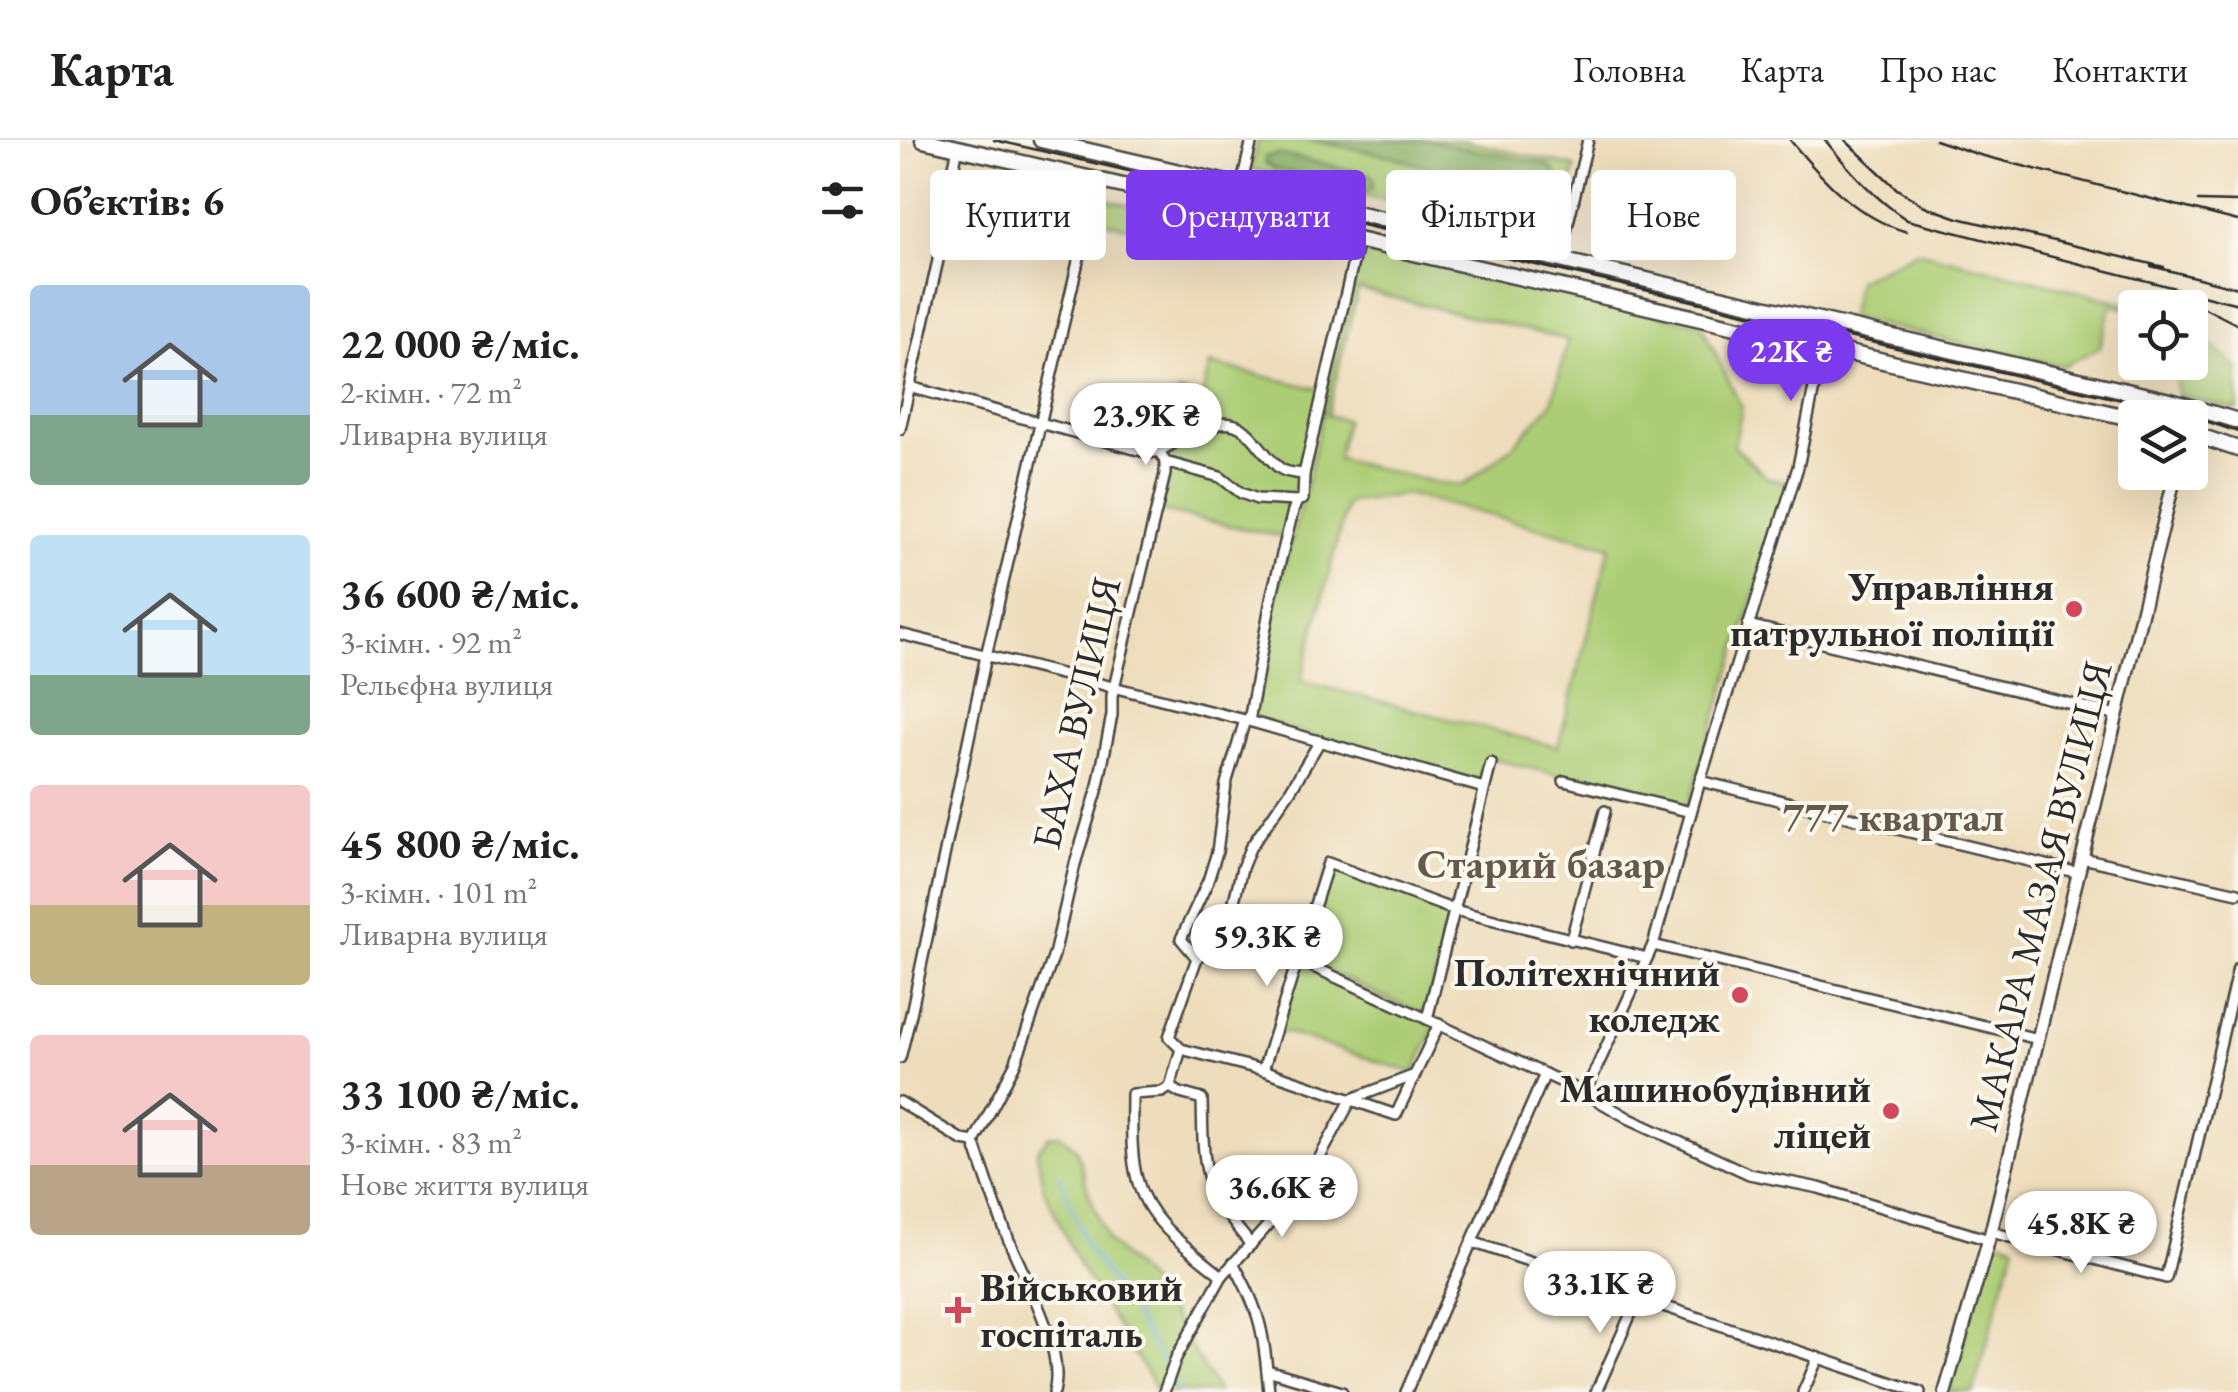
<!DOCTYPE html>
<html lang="uk">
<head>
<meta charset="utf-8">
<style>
	:root { --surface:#fff; --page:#f6f6f6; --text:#222; --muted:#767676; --line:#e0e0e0; --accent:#7c3aed }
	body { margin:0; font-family:"EB Garamond",serif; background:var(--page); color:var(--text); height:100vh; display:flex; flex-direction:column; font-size:38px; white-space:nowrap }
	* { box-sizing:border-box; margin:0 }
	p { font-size:32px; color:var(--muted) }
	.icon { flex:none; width:55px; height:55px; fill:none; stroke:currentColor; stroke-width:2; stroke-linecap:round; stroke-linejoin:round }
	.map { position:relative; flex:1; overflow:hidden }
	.panel { display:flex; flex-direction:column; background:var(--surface); width:900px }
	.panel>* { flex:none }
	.banner { position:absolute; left:30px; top:30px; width:950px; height:90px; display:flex; gap:20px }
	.buttons { position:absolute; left:1218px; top:150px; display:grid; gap:20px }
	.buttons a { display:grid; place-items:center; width:90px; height:90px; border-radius:10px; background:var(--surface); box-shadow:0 10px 40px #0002; font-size:50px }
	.price { position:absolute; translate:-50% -85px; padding:0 22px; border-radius:35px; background:#fff; color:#222; font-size:32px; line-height:65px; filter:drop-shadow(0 2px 5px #0008) }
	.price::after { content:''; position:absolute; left:50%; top:60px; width:30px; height:22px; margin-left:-15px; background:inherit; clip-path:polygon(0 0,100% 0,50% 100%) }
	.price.selected { background:var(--accent); color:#fff }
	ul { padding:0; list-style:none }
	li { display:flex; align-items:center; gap:30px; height:250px; padding:0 30px }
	li span { display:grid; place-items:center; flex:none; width:280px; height:200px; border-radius:10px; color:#555 }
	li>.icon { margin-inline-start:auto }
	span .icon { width:120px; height:120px; fill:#fffc; stroke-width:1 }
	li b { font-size:42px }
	h2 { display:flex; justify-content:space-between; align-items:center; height:120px; padding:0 30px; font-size:42px }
	.tag { padding:0 35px; border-radius:10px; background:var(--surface); box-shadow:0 10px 40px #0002; font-size:35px; line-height:90px }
	.tag.selected { background:var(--accent); color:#fff }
	header { display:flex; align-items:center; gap:60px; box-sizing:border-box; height:140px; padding:0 50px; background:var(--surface); border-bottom:2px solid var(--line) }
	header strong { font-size:48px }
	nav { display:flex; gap:55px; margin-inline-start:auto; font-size:35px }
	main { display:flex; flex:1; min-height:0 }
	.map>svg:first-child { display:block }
	.green { fill:#accd75; stroke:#6c7c50; stroke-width:2.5; fill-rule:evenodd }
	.forest { fill:#89b066; stroke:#5a6e48; stroke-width:2.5 }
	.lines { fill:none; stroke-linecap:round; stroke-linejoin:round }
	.stream { stroke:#7bb2ea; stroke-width:2.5 }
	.minor-casing { stroke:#484641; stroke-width:14 }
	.secondary-casing { stroke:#484641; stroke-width:16 }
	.primary-casing { stroke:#484641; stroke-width:19 }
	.minor { stroke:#fff; stroke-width:9 }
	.secondary { stroke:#fff; stroke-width:11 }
	.primary { stroke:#fff; stroke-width:14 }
	.tram { stroke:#2b2b2b; stroke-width:2.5 }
	.rail { stroke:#2b2b2b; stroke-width:2.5 }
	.poi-dot { fill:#d1495b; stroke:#fbf7ec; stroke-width:4 }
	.labels { text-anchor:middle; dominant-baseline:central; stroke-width:8; stroke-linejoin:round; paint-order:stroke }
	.poi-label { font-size:40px; font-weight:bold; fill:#2b2b2b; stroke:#fbf7ec; text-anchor:end }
	.street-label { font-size:40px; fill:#2b2b2b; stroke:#fbf7ec }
	.neighbourhood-label { font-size:42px; font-weight:bold; fill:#655a4a; stroke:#fbf7ec }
</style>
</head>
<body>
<header>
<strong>Карта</strong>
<nav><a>Головна</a><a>Карта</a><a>Про нас</a><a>Контакти</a></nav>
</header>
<main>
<section class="panel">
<h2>Об’єктів: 6<svg class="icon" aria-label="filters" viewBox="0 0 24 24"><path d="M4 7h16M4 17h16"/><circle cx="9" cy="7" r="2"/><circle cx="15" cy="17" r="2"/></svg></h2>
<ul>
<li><span style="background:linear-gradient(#a9c7e8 65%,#7fa58c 0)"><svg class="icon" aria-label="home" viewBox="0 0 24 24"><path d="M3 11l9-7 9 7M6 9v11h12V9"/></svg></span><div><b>22 000 ₴/міс.</b><p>2-кімн. · 72 m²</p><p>Ливарна вулиця</p></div></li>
<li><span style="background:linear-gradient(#bfe0f5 70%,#7fa58c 0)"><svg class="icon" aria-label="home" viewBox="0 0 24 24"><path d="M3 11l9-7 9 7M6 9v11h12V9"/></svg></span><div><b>36 600 ₴/міс.</b><p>3-кімн. · 92 m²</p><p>Рельєфна вулиця</p></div></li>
<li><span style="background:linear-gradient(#f6c9c9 60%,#c2b280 0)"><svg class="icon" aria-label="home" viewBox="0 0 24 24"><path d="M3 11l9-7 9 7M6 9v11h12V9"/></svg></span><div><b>45 800 ₴/міс.</b><p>3-кімн. · 101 m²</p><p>Ливарна вулиця</p></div></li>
<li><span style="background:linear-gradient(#f6c9c9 65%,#b9a48a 0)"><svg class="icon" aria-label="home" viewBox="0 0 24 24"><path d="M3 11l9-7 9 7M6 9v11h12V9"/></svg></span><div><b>33 100 ₴/міс.</b><p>3-кімн. · 83 m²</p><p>Нове життя вулиця</p></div></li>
</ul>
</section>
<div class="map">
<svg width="1338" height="1252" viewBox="0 0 1338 1252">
	<rect width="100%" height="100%" fill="#fbf7ec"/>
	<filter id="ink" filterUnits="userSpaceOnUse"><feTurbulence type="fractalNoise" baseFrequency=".01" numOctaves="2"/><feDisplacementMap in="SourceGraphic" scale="20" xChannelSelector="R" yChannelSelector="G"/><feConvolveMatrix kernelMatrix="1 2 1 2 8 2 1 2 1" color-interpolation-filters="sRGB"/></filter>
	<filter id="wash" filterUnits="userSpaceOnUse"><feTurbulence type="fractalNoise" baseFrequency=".0048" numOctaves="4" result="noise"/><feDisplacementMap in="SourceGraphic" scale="40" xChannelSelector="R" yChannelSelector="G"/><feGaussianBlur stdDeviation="2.25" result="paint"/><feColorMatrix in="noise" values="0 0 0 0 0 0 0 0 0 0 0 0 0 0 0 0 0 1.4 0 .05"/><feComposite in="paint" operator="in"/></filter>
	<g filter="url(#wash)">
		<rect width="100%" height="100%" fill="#eeddbc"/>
		<g class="green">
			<path d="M358,0H562L675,27L658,99L351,29Z"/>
			<path d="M205,59L325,87L320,109L200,81Z"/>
			<path d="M461,105L801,184L842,268L834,306L867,338L889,343L788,667L589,618L582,644L353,579L376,457L407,341ZM458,149L668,200L652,263L611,308L564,345L538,343L437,319L446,280L427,275ZM506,354L710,406L658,607L401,541L447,363Z"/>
			<path d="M1017,111L1240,167L1235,168V171L1211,165L1199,208L1163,226L949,178L957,140Z"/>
			<path d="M1290,186L1338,229V270L1278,255L1273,223L1290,222Z"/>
			<path d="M310,224L420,249L401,333L384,397L261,371L273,315L268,297L278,252L302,257Z"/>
			<path d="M429,725L551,772L526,876L399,818Z"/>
			<path d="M397,822L536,885L514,933L377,890Z"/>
			<path d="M160,995L177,1010L188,1051L208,1101L257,1151L318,1252H256L251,1240L180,1127L143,1047L137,1011L149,996Z"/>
			<path d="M1092,1097L1115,1104L1073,1252H1048Z"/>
		</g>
		<g class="forest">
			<path d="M408,0H526L645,24C659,30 661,45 650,54L639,55L603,44L529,28L492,16Z"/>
			<path d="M378,14L469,34L474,39L473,48L462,52L438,44L375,29L365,23V17Z"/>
			<path d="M505,45H515L610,69L643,74L652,78L653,86L648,91L629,86L613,85L509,62L500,55L502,48Z"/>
		</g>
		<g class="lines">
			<g class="stream">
				<path d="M159,1034L187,1107L224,1159L267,1229"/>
				<path d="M274,1240L281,1252"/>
			</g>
		</g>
	</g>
	<g filter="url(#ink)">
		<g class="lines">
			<defs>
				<g id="minor">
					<path d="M341,46L352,0"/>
					<path d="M659,120L688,0"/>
					<path d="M10,247L249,313L260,311"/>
					<path d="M0,289L52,58L47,57L58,8"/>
					<path d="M265,322L320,337L341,353L357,359L397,361"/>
					<path d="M848,485L1217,575"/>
					<path d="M0,494L345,580L584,648"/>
					<path d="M349,581L372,454L393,371L397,361L403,359L404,334L458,101"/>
					<path d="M420,601L390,651L350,708L342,728L326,794L297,818L269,897L281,909L363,930L496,975L539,884"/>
					<path d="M664,641L791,672"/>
					<path d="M800,641L1179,733"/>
					<path d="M1182,718L1338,753"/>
					<path d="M326,794L396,819L527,879L685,953L730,979L849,1034L919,1048L1089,1100"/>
					<path d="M671,800L705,671"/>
					<path d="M753,805L1138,899"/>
					<path d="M297,818L281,799L308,741L317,712L326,644L345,580"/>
					<path d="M527,879L591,623"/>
					<path d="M281,909L270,947L262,952L232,954C232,982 230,1012 237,1039C248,1083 289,1109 322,1136"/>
					<path d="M0,918L11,874L86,516L197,40"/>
					<path d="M363,930L428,723L554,770L747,818"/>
					<path d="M270,947L280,953L302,959C303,990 301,1024 314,1053C323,1072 338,1088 351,1105"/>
					<path d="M685,953L753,805L800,641L898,327L922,208"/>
					<path d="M452,959L515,935"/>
					<path d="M0,962L62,1000L74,1002"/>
					<path d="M74,1002L115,924L154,815L175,724L197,651L212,575V556L265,334V322L260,311C278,301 298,288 319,284C350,278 360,315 381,329C387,333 397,333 404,334"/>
					<path d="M74,1002C85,1034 95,1066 108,1098C124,1138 166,1210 154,1252"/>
					<path d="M1091,1092L1266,1138L1338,828"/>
					<path d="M572,1102L1020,1252"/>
					<path d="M333,1123C362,1173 364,1196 369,1252"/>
					<path d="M367,1230L442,1252"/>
					<path d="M264,1252L276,1218L322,1136L391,1060L419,1019L451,960"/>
					<path d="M506,1252L645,934"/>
					<path d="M696,1252L738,1158"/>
					<path d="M903,1252L918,1218"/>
				</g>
				<path id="secondary" d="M1045,1252L1091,1092L1276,332"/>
				<g id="primary">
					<path d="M23,0L1235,279"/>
					<path d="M141,0L1274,262L1338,281"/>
					<path d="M1290,293L1338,309"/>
				</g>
			</defs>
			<use href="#minor" class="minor-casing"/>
			<use href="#secondary" class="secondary-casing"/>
			<use href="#primary" class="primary-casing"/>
			<use href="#minor" class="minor"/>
			<use href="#secondary" class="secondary"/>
			<use href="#primary" class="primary"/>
			<path class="tram" d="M94,0L1291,276L1338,292"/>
			<g class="rail">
				<path d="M890,0C923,40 956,77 1007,92"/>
				<path d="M925,0C950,31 974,58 1007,80L1338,164"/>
				<path d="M945,0L997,49L1024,66L1058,78L1264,127"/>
				<path d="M1035,0L1080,15L1338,81"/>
				<path d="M1298,61L1338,62"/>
				<path d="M1251,126L1338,148"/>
				<path d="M1295,163L1338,185"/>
			</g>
		</g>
	</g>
	<g class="poi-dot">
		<circle cx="1174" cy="469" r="10"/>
		<circle cx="840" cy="855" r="10"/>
		<circle cx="991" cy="971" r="10"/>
		<path d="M53 1155h10v10h10v10h-10v10h-10v-10h-10v-10h10z"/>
	</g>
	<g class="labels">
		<g class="poi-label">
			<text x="1154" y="446">Управління<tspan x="1154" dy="46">патрульної поліції</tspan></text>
			<text x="820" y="832">Політехнічний<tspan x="820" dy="46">коледж</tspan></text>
			<text x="971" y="948">Машинобудівний<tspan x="971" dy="46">ліцей</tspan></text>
			<text x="80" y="1147" text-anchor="start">Військовий<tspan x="80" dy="46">госпіталь</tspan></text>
		</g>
		<g class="street-label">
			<text transform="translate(176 573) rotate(-77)">БАХА ВУЛИЦЯ</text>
			<text transform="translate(1140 756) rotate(-76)">МАКАРА МАЗАЯ ВУЛИЦЯ</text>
		</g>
		<g class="neighbourhood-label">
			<text x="993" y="676">777 квартал</text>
			<text x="641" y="723">Старий базар</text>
		</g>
	</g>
</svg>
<div class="buttons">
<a><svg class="icon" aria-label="locate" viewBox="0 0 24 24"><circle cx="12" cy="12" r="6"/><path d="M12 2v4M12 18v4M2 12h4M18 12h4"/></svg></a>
<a><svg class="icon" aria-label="layers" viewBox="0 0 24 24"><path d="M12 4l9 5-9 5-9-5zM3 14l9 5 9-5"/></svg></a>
</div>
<b class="price selected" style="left:891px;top:264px">22K ₴</b>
<b class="price" style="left:246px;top:328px">23.9K ₴</b>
<b class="price" style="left:367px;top:849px">59.3K ₴</b>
<b class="price" style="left:382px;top:1100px">36.6K ₴</b>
<b class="price" style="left:1181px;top:1136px">45.8K ₴</b>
<b class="price" style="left:700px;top:1196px">33.1K ₴</b>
<div class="banner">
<a class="tag">Купити</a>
<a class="tag selected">Орендувати</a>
<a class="tag">Фільтри</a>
<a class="tag">Нове</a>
</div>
</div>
</main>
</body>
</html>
